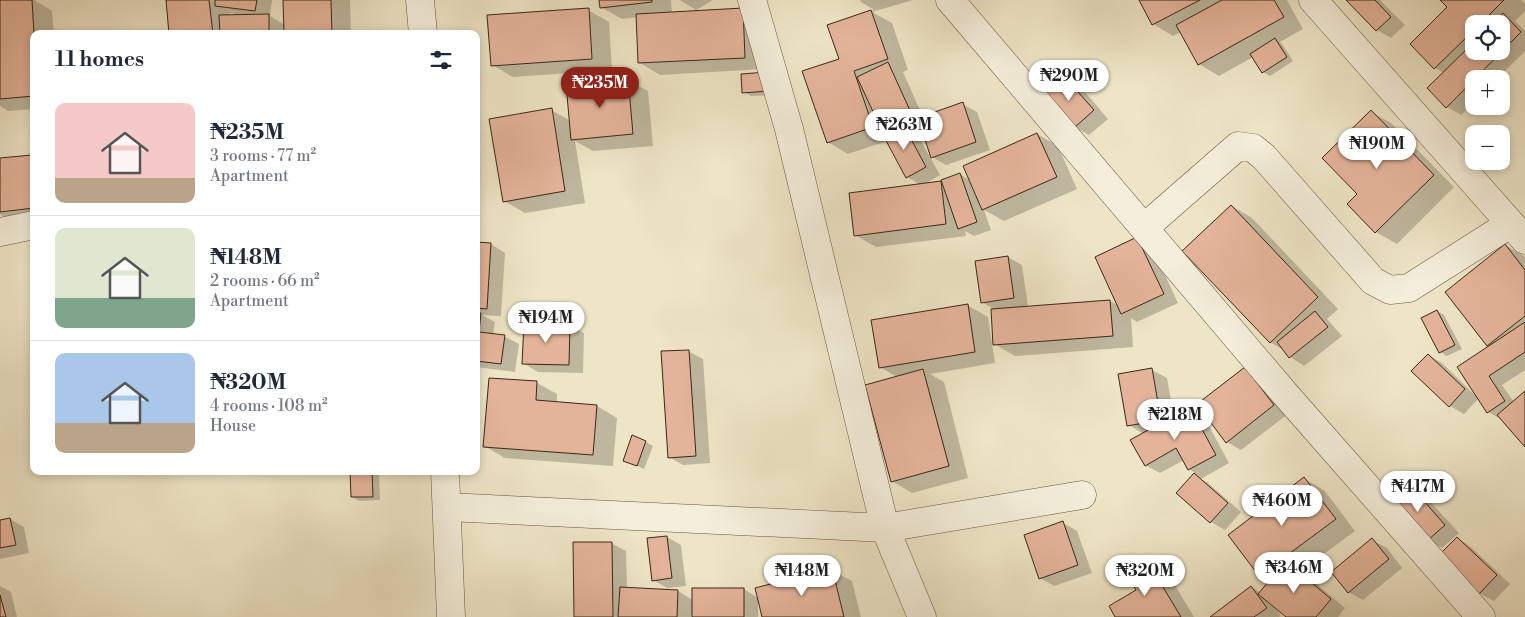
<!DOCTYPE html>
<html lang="en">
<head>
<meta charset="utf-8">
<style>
	:root { --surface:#fff; --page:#f6f6f7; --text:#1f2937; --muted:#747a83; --line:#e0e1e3; --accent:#8f2418 }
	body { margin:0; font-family:"Libre Bodoni",serif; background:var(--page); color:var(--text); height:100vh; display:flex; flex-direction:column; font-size:19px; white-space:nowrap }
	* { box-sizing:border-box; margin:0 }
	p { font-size:16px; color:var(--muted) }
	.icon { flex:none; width:28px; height:28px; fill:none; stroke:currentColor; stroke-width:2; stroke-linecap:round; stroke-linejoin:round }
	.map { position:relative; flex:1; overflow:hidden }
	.details { position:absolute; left:30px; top:30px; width:450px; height:445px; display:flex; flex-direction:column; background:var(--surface); border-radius:10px; box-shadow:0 2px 8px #0003 }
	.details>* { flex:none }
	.controls { position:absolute; left:1465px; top:15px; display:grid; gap:10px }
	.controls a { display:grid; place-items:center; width:45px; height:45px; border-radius:10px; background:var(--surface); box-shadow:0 2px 8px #0003; font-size:25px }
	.price { position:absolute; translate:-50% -42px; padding:0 11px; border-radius:18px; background:#fff; color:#222; font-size:16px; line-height:32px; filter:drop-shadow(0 1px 2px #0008) }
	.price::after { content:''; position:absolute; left:50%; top:30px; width:15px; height:11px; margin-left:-8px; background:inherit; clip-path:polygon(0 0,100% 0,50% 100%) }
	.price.on { background:var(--accent); color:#fff }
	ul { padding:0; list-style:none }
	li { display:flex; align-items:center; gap:15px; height:125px; padding:0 25px }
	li+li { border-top:1px solid var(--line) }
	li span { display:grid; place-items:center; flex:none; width:140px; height:100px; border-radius:10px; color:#555 }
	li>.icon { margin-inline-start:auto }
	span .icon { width:60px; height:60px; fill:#fffc; stroke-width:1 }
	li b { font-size:21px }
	h2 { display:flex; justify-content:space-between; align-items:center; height:60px; padding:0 25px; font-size:21px }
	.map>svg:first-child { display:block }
	.shadow { fill:#0003; fill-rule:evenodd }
	.building { fill:#e4b49a; stroke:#3b2715 }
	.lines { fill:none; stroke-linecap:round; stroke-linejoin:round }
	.minor-casing { stroke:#685641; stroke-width:29 }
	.minor { stroke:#f4eeda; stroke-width:28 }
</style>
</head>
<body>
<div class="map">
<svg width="1525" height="617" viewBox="0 0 1525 617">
	<rect width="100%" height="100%" fill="#eee5c6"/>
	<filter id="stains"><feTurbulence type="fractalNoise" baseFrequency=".004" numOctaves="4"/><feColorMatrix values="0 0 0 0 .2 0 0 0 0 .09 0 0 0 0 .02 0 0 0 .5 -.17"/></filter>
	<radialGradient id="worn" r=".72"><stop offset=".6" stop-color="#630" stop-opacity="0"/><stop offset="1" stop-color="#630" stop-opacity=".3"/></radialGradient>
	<g class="shadow">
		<path d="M15,0H34L52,11L54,34H34V109L8,111L0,106V1Z"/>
		<path d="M167,0H272L270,16L285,25L284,0H350L351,34H171ZM229,13L240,15V16H230Z"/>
		<path d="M601,0H671L672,13L743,9L765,69L660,75L640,63L638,17L622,19L601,7Z"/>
		<path d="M680,0H713L696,10Z"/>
		<path d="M860,0H913L872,12L892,23L908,70L903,72L923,117L962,104L977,112L990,150L946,165L932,157L921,126L911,130L917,134L940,175L923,185L940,183L944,185L960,174L971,181L1037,134L1058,146L1077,189L1004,221L984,210L991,230L974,236L965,231L966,236L876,247L855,235L921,185L907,177L887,141L848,154L828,142L840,59L829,26L874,10L861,2Z"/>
		<path d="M1140,0H1287L1303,29L1280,42L1282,44L1293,61L1270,76L1263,72L1253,57L1219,76L1199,64L1181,32L1173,36L1153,24Z"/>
		<path d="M1348,0H1380L1405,25L1391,38L1377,30Z"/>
		<path d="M1442,0H1521L1525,4V11L1515,21L1525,31V51L1497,79H1474V102L1461,115L1447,107L1444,73L1435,68L1449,7ZM1474,24H1501V51H1474Z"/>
		<path d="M588,10L609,22L612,70L513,77L492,65Z"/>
		<path d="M742,75L775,95L751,96L744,92Z"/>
		<path d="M1064,77L1079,85L1108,119L1089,135L1074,127Z"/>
		<path d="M627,80L648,91L653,146L593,151L575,141L585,203L525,213L504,201L551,110L571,121Z"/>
		<path d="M1371,112L1391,123L1454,187L1397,244L1376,232L1358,194Z"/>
		<path d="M31,156L34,157V217L10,220L0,214V159Z"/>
		<path d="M1232,206L1252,218L1338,309L1327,319L1342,336L1304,366L1290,357L1285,351L1270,342Z"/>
		<path d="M1137,239L1152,247L1178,303L1137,322L1131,318L1133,347L1015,356L994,344L995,310L982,302L1008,257L1022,265L1028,307L1110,301L1119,306Z"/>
		<path d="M476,243L491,244L505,253L501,316L482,315L495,322L493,335L504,336L519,344L515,372L476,367Z"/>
		<path d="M1505,245L1525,257V370L1502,385L1514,402L1525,393V445L1503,420L1488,412L1479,398L1464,414L1450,406L1428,355L1442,363L1477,397L1490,346L1488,345Z"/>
		<path d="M967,305L988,317L995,363L930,374L944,382L968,478L912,493L892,481L897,377L880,367Z"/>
		<path d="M1437,311L1444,315L1462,349L1447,356L1440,352Z"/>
		<path d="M569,325L584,333L583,373L538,372L523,363Z"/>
		<path d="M688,351L703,359L710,463L683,465L669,457Z"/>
		<path d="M1245,368L1288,414L1241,450L1227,442Z"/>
		<path d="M1152,370L1167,378L1174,418L1190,409L1204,417L1229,463L1201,479L1208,483L1241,512L1225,530L1211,522L1178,493L1195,473L1189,469L1184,460L1160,473L1145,465L1144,434L1129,425Z"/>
		<path d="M537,383L557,394V403L597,406L617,418L613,466L505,458L484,446Z"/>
		<path d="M646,442L653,446L644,469L624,460Z"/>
		<path d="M351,471H379L380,500L359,501L352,497Z"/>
		<path d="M1305,479L1325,491L1355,531L1301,571L1345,608L1338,617H1288L1274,606L1281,616L1279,617H1212L1252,587L1261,593L1271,581L1260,575Z"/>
		<path d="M1410,487L1424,495L1459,533L1442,548L1428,540Z"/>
		<path d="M10,519L24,527L29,553L0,559V521Z"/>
		<path d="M1063,523L1077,531L1092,573L1054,586L1040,578Z"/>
		<path d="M667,537L681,545L686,586L667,588L653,580Z"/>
		<path d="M1457,538L1471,547L1510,584L1494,601L1479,593Z"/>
		<path d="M1372,540L1387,548L1402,568L1363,600L1348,592Z"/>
		<path d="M611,543L626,551L627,589L678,591L693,600L744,589L758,598L831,570L852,581L861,617H763L758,600V617H693V615H691V617H575Z"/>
		<path d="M1148,564L1169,575L1194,617H1117L1138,591Z"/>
		<path d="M0,586L11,592L17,617H0Z"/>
	</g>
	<g class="building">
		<path d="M0,0H32L34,34V96L0,99Z"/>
		<path d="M166,0H209L213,34H169Z"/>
		<path d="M215,0H257L255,11L215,6Z"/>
		<path d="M283,0H331L332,34H284Z"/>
		<path d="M599,0H652V2L600,8Z"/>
		<path d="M1139,0H1200L1152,25Z"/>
		<path d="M1222,0H1274L1284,17L1198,65L1176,25Z"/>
		<path d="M1346,0H1375L1391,17L1376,31Z"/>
		<path d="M1440,0H1504L1480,24H1474V30L1434,69L1410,44L1447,7Z"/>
		<path d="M589,8L592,59L491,66L487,15Z"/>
		<path d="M743,8L745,58L638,63L636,14Z"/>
		<path d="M871,10L888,59L854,71L873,127L827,143L802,71L839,59L827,25Z"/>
		<path d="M1503,13L1521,32L1446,108L1427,88L1474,42V51H1501V24H1492Z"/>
		<path d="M269,14V34H220L219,15Z"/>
		<path d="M1275,38L1287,57L1262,73L1250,54Z"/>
		<path d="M888,62L912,115L881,129L857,77Z"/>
		<path d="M767,72L769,91L742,93L741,74Z"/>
		<path d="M1064,76L1094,110L1074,128L1044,93Z"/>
		<path d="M628,78L633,134L571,140L566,84Z"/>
		<path d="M963,102L976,142L931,158L918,118Z"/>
		<path d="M552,108L565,191L503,202L489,119Z"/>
		<path d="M1371,110L1434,175L1375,233L1347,204L1357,194L1322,158Z"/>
		<path d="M903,124L926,167L906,178L883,135Z"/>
		<path d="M1037,133L1057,177L982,210L963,166Z"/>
		<path d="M32,155L34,177V208L0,212V158Z"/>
		<path d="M960,173L977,222L958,229L941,180Z"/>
		<path d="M941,181L946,224L854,236L849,193Z"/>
		<path d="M1231,205L1318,297L1270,343L1182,251Z"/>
		<path d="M1137,237L1164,294L1121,314L1095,257Z"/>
		<path d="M476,242L491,243L487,309L476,308Z"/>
		<path d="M1505,244L1525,270V316L1487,346L1445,292Z"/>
		<path d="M1008,256L1014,298L981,303L975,261Z"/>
		<path d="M1110,300L1113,336L993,345L991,309Z"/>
		<path d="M968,304L975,352L879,368L871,320Z"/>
		<path d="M1437,310L1455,345L1439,353L1421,318Z"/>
		<path d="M1315,311L1328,327L1289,358L1277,342Z"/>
		<path d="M476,312L481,313L479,332L505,335L501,364L476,361Z"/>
		<path d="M1525,322V352L1489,376L1505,401L1487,413L1457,367Z"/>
		<path d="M524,323L570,324L569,365L522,364Z"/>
		<path d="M689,350L696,456L668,458L661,351Z"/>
		<path d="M1428,354L1465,389L1449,407L1411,371Z"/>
		<path d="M1245,367L1274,405L1226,443L1197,404Z"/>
		<path d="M1152,368L1161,420L1127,426L1118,374Z"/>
		<path d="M923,369L949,466L891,482L865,385Z"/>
		<path d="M489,378L537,381L536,400L597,405L593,455L483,447Z"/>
		<path d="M1525,391V447L1497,415Z"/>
		<path d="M1190,407L1216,455L1188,470L1176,448L1145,466L1130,440Z"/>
		<path d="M632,435L646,441L637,466L623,461Z"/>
		<path d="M350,471H372L373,497H351Z"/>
		<path d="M1194,473L1228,503L1210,523L1176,493Z"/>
		<path d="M1304,477L1336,519L1259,576L1228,535Z"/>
		<path d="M1410,485L1445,525L1427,541L1392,501Z"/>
		<path d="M10,518L16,545L0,548V520Z"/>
		<path d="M1063,521L1078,565L1039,579L1024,535Z"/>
		<path d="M667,536L672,578L652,581L647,538Z"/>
		<path d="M1457,537L1497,575L1479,594L1438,556Z"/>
		<path d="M1372,538L1389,559L1348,593L1331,572Z"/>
		<path d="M573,542H612L613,617H574Z"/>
		<path d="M1286,561L1331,599L1316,617H1286L1258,594Z"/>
		<path d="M1148,562L1181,617H1115L1109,606L1136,590L1127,575Z"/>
		<path d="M832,568L844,617H762L755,588Z"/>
		<path d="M1251,586L1267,608L1254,617H1210Z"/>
		<path d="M620,587L678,590L677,617H618Z"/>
		<rect x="692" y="588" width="52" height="29"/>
		<path d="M0,595L6,617H0Z"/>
	</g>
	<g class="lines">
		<defs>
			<g id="minor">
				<path d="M420,0L423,34"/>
				<path d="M752,0L789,129L885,528L922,617"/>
				<path d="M950,0L1286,395L1481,617"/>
				<path d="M1313,0L1525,240"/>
				<path d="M1144,228L1238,146L1253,148L1264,157L1373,281L1390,290L1409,288L1510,224"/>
				<path d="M0,232L34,225"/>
				<path d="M445,471L451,617"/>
				<path d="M447,507L885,528L1082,495"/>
			</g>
		</defs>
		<use href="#minor" class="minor-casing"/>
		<use href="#minor" class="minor"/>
	</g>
	<rect width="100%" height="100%" filter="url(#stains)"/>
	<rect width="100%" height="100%" fill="url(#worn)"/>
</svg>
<div class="controls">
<a><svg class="icon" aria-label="locate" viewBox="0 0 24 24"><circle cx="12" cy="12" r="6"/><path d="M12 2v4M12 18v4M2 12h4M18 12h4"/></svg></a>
<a>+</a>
<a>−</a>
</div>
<b class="price" style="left:1069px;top:102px">₦290M</b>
<b class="price on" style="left:600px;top:109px">₦235M</b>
<b class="price" style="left:904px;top:151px">₦263M</b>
<b class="price" style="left:1377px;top:170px">₦190M</b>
<b class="price" style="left:546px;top:344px">₦194M</b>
<b class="price" style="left:1175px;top:441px">₦218M</b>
<b class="price" style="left:1418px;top:513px">₦417M</b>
<b class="price" style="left:1282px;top:527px">₦460M</b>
<b class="price" style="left:1294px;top:594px">₦346M</b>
<b class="price" style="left:802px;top:597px">₦148M</b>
<b class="price" style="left:1145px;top:597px">₦320M</b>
<section class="details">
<h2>11 homes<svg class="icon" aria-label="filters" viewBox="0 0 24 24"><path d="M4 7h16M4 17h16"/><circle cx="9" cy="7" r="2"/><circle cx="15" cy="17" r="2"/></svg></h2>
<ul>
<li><span style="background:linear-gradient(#f6c9c9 75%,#b9a48a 0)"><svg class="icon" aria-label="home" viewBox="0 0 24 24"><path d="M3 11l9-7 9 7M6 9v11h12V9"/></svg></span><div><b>₦235M</b><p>3 rooms · 77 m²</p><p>Apartment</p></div></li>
<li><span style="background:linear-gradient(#dfe7d0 70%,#7fa58c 0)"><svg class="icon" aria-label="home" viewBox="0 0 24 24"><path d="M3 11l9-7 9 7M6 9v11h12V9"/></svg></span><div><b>₦148M</b><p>2 rooms · 66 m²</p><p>Apartment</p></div></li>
<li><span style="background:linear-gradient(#a9c7e8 70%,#b9a48a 0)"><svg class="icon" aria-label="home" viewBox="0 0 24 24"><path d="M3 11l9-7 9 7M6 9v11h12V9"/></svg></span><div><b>₦320M</b><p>4 rooms · 108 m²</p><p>House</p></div></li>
</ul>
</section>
</div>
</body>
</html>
